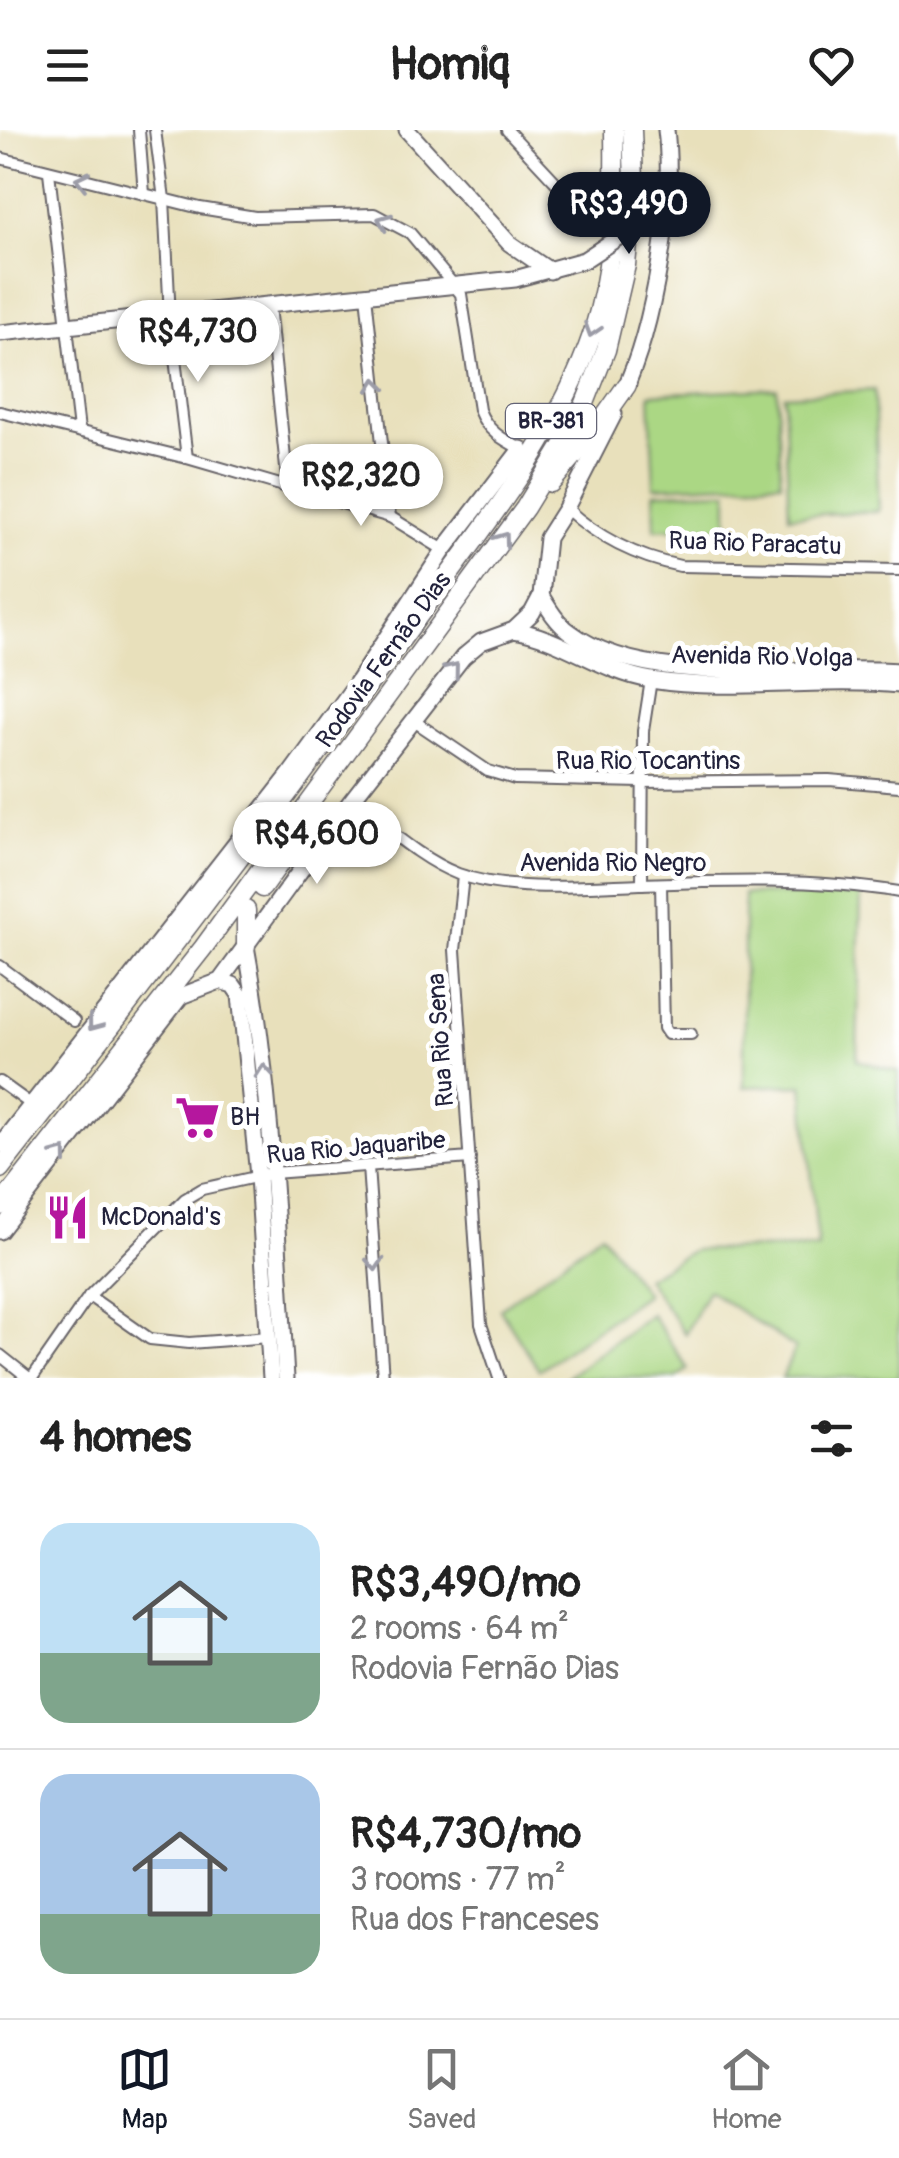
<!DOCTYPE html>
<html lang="en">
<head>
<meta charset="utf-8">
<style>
	:root { --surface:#fff; --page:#f6f6f6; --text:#222; --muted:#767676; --line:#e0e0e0; --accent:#111827 }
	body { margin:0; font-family:Pangolin,sans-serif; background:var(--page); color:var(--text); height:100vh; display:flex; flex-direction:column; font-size:38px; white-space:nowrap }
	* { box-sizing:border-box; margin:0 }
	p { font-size:32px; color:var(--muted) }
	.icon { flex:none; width:55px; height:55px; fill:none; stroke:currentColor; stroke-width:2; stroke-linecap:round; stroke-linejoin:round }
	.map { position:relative; height:1248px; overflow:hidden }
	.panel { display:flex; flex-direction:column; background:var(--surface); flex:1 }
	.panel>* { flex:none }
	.price { position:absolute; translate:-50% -85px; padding:0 22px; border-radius:35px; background:#fff; color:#222; font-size:32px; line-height:65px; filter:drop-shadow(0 2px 5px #0008) }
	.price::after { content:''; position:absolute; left:50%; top:60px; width:30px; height:22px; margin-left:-15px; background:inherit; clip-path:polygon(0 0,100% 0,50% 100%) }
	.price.active { background:var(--accent); color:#fff }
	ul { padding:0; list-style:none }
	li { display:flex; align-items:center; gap:30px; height:250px; padding:0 40px }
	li+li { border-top:2px solid var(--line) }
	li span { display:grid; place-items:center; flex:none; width:280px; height:200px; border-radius:30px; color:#555 }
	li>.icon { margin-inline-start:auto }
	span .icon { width:120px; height:120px; fill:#fffc; stroke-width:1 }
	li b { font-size:42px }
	h2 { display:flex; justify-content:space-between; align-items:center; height:120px; padding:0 40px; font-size:42px }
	header { display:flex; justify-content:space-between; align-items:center; height:130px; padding:0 40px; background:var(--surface); font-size:45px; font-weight:700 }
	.tab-bar { display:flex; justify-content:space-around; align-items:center; height:140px; border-top:2px solid var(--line); background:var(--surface); font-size:28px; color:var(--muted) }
	.tab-bar a { display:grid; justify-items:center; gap:5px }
	.tab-bar .active { color:var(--accent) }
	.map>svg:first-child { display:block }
	.green { fill:#abd784; stroke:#667c60; stroke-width:2.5 }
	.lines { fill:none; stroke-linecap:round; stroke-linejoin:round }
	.street-casing { stroke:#676468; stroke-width:14 }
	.secondary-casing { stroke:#676468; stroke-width:19 }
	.highway-casing { stroke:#676468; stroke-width:21 }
	.street { stroke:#fff; stroke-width:10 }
	.secondary { stroke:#fff; stroke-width:15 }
	.highway { stroke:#fff; stroke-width:18 }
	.secondary-bridge-casing { stroke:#676468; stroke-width:19; stroke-linecap:butt }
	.secondary-bridge { stroke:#fff; stroke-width:15 }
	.oneway { stroke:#9c9ca7 }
	.labels { text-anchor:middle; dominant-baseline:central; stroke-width:10; stroke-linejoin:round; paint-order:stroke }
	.shield { fill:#fff; stroke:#646476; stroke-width:2.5 }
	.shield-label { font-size:22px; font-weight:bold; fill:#22223b }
	.street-label { font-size:25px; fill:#22223b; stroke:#fff }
	.poi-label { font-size:25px; fill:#22223b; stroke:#fff; text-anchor:start }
</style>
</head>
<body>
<header><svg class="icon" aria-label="menu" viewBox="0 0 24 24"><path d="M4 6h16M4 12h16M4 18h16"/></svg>Homiq<svg class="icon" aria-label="heart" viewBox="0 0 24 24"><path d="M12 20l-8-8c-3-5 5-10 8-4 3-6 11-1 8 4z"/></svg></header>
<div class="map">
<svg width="899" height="1248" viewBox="0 0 899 1248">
	<rect width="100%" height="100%" fill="#fff"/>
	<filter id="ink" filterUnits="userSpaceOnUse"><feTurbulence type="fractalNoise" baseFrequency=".01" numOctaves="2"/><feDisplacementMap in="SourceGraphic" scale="20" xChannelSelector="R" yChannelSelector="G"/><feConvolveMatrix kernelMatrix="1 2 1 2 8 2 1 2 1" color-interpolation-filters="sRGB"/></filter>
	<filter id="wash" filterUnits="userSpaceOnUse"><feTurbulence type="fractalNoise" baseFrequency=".0048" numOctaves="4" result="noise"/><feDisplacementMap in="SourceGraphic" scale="40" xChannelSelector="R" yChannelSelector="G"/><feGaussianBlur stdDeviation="2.25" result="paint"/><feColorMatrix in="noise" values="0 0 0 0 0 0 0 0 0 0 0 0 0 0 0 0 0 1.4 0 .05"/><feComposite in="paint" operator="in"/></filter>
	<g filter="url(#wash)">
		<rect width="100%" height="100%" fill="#e8e0bb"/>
		<g class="green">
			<path d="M777,258L781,352L654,357L650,264Z"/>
			<path d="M874,260L879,381L789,386L784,265Z"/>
			<path d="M728,361V397L655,399L654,363Z"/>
			<path d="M744,764H861L857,930L899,942V1248H782L795,1218L708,1160L685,1204L646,1148L693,1120L818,1118L803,955L744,957Z"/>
			<path d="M601,1103L646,1164L539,1240L500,1179Z"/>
			<path d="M651,1184L688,1239L676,1248H566Z"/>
		</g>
	</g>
	<g filter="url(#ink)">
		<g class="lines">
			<defs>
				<g id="street">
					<path d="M139,0L144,64"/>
					<path d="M155,0L164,69L170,187L187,328"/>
					<path d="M507,0L577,75"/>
					<path d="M0,28L200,78L255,87L374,84L410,103L461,164L479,280C487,301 502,309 521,319"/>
					<path d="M49,42L79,300"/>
					<path d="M366,165L390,387"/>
					<path d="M269,176L288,357"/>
					<path d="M0,282L187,328L390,387L444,420"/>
					<path d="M566,378C598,408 637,427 680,436L899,440"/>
					<path d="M414,591L488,641L515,649L641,652L829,650L899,656"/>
					<path d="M351,671C384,695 419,729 458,744C510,763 585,756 640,754C725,751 815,748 899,762"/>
					<path d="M463,746L455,820L481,1194L499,1248"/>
					<path d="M642,754L643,601L651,550"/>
					<path d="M661,754L664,898L668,904H691"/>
					<path d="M0,836L74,891"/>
					<path d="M0,952L32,975"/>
					<path d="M368,1037L383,1248"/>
					<path d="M89,1166L150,1209L189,1213L269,1207"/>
					<path d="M0,1225L29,1248"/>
					<path d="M32,1248L89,1166L185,1069L202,1059L273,1043L470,1028"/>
				</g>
				<g id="secondary">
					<path d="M407,0L509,113L550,141"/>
					<path d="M0,203L515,149L584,130"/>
					<path d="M623,263C654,198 675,71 666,0"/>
					<path d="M541,466C549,479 557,493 570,502C646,560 805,534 899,541"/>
					<path d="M514,500C563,508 601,542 651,550C732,563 817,547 899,555"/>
					<path d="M246,816C272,958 277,1104 286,1248"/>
					<path d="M220,851L233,855L240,865L258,1046L271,1248"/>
					<path d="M0,1015L291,643L356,554L444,420L521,319"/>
					<path d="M0,1101L181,866L220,851L351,671L463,527L481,512L514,500L532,483L541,466L547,408L566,378L614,284"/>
				</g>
				<g id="highway">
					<path d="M551,353L591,306L627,255"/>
					<path d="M262,758L302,702"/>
					<path d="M246,780V816"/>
					<path d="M0,1039C139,862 275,684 406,503C474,409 556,313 593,202C614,135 615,69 614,0"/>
					<path d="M0,1076L203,818L525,378L578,291L606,220L626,135L634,51L632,0"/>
				</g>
			</defs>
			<use href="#street" class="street-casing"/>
			<use href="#secondary" class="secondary-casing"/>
			<use href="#highway" class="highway-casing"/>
			<use href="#street" class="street"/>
			<use href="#secondary" class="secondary"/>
			<use href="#highway" class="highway"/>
			<defs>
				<path id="secondary-bridge" d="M584,130L649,87"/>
			</defs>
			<use href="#secondary-bridge" class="secondary-bridge-casing"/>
			<use href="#secondary-bridge" class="secondary-bridge"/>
		</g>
		<defs><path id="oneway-chevron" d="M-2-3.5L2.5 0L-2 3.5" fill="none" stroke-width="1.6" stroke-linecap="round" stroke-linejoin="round" transform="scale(2.5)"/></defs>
		<g class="oneway">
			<use href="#oneway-chevron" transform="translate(82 50) rotate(-167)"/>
			<use href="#oneway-chevron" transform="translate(384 91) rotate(-158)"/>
			<use href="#oneway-chevron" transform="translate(592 200) rotate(108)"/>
			<use href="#oneway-chevron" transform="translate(376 255) rotate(-96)"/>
			<use href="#oneway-chevron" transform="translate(503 409) rotate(-54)"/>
			<use href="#oneway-chevron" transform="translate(453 539) rotate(-51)"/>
			<use href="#oneway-chevron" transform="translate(94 894) rotate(127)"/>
			<use href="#oneway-chevron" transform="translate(264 941) rotate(-95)"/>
			<use href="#oneway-chevron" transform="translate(61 1024) rotate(-53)"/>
			<use href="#oneway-chevron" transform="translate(375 1134) rotate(86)"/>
		</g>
	</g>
	<defs>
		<symbol id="supermarket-bare" viewBox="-9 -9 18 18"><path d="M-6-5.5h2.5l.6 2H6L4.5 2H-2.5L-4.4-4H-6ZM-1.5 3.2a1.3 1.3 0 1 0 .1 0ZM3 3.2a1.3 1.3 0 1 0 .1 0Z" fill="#b5179e" stroke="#fff" stroke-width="2.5" paint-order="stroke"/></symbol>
		<symbol id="restaurant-bare" viewBox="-9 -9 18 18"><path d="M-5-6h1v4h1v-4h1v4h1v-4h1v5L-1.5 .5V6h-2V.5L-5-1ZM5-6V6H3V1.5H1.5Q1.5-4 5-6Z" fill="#b5179e" stroke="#fff" stroke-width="2.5" paint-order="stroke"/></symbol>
	</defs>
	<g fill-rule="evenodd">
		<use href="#supermarket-bare" x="166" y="956" width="63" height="63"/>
		<use href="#restaurant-bare" x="36" y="1056" width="63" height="63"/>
	</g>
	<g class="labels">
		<rect class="shield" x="506" y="274" width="90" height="34" rx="8"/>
		<g class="shield-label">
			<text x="551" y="291">BR-381</text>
		</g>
		<g class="street-label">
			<text transform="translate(755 414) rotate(2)">Rua Rio Paracatu</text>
			<text transform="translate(762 527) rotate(1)">Avenida Rio Volga</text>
			<text transform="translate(384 530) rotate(-54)">Rodovia Fernão Dias</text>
			<text x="648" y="631">Rua Rio Tocantins</text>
			<text x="613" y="733">Avenida Rio Negro</text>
			<text transform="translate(441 910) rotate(-94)">Rua Rio Sena</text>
			<text transform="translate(356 1018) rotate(-5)">Rua Rio Jaquaribe</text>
		</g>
		<g class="poi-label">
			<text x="230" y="987">BH</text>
			<text x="101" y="1087">McDonald's</text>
		</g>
	</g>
</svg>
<b class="price active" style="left:629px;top:127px">R$3,490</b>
<b class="price" style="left:198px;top:255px">R$4,730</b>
<b class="price" style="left:361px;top:399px">R$2,320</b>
<b class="price" style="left:317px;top:757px">R$4,600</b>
</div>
<section class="panel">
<h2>4 homes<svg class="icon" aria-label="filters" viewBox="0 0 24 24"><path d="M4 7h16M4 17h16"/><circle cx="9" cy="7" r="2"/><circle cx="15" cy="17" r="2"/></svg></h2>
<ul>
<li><span style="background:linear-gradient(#bfe0f5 65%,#7fa58c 0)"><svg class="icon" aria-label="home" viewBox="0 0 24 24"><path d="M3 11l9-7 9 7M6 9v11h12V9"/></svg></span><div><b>R$3,490/mo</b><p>2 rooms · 64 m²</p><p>Rodovia Fernão Dias</p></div></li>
<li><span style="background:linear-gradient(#a9c7e8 70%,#7fa58c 0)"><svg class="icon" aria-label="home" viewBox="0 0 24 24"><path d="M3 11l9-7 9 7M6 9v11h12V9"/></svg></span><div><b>R$4,730/mo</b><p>3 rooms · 77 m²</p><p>Rua dos Franceses</p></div></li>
</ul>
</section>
<nav class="tab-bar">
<a class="active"><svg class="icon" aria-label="map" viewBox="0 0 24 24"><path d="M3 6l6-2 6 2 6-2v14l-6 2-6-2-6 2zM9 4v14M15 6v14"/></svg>Map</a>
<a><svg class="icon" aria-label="saved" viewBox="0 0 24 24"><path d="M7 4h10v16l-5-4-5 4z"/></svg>Saved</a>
<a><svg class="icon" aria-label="home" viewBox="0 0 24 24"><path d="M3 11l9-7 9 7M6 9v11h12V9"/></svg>Home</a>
</nav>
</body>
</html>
